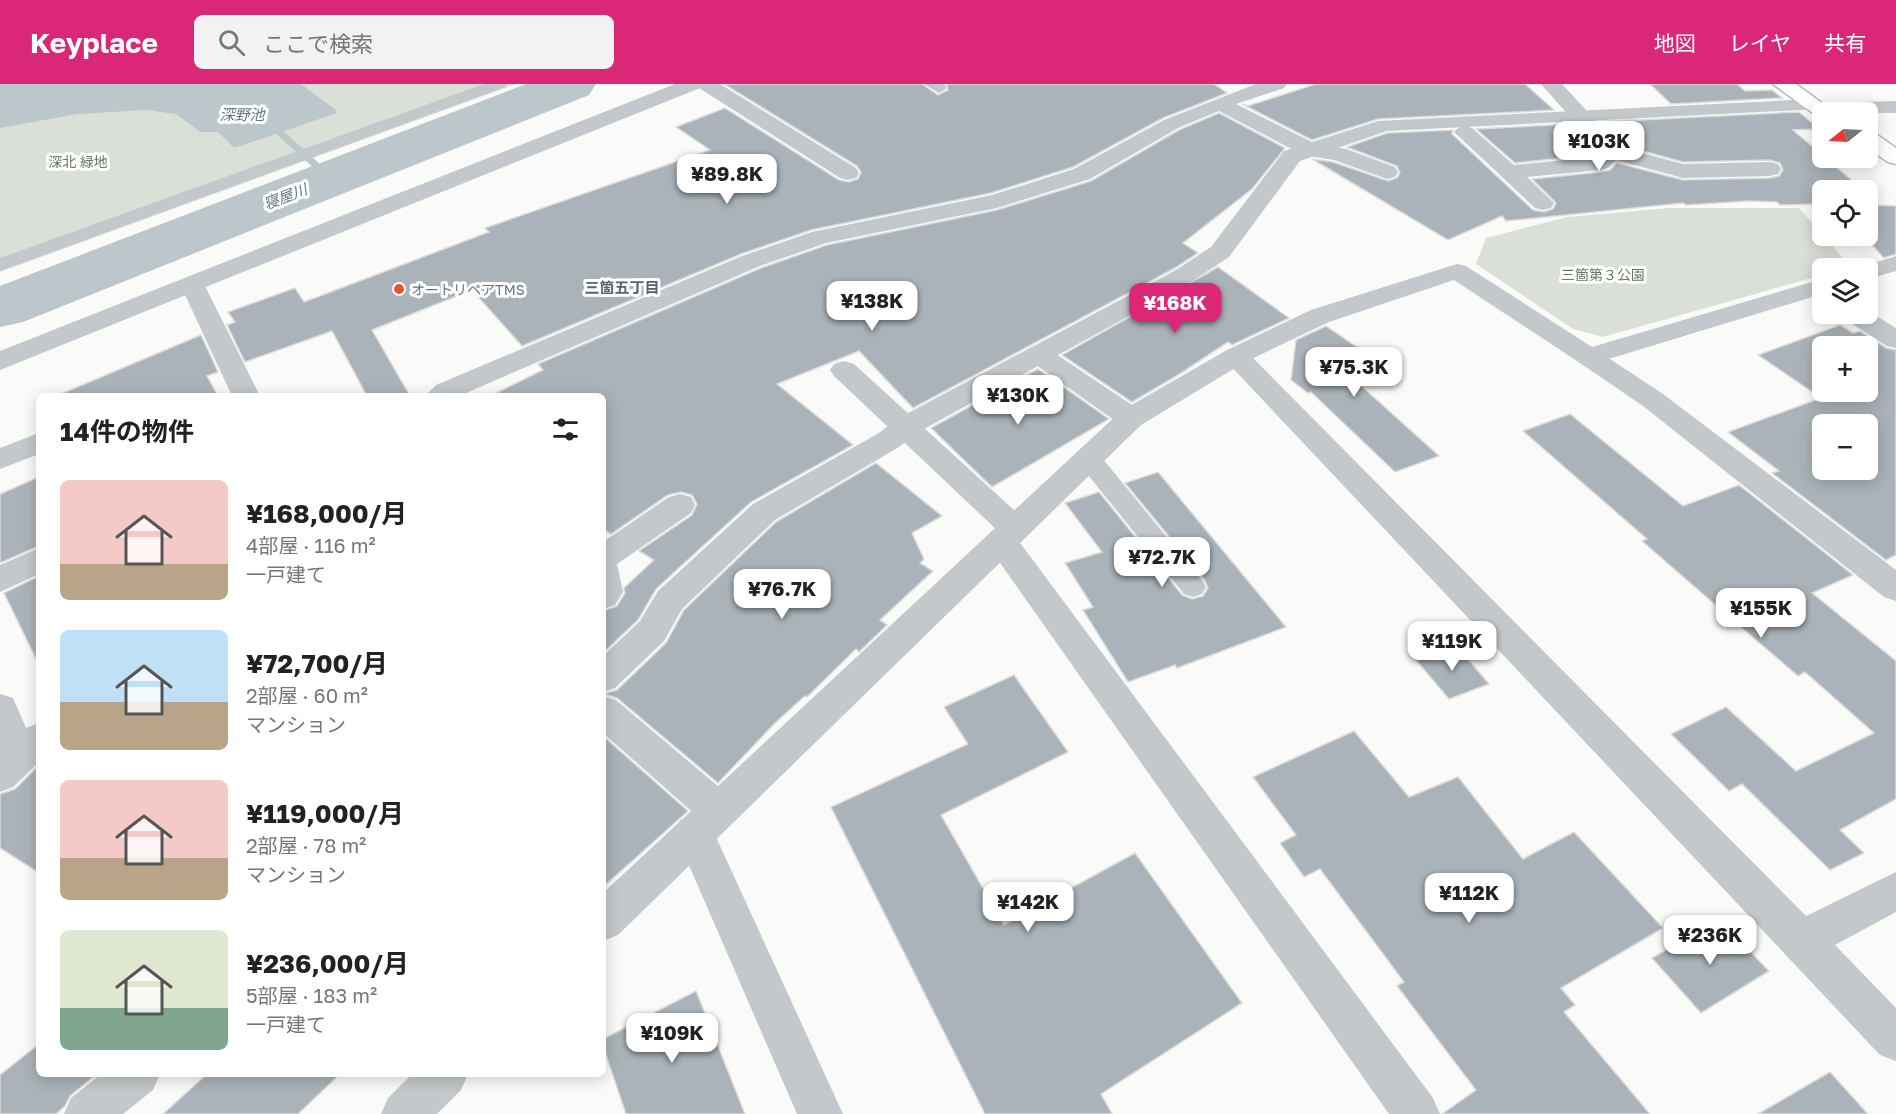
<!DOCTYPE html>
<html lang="ja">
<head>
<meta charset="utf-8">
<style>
	:root { --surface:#fff; --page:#f2f2f2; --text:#222; --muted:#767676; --accent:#db2777 }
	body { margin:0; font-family:"Golos Text","Noto Sans JP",sans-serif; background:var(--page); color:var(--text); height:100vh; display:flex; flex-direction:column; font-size:22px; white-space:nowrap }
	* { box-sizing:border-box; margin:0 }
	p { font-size:20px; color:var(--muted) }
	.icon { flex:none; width:33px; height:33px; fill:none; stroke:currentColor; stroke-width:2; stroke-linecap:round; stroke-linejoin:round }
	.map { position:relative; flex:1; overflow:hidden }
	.sheet { position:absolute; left:36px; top:309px; width:570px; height:684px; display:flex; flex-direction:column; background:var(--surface); border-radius:9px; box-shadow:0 3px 15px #0003 }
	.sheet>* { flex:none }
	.needle { width:39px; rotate:252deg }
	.controls { position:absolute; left:1812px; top:18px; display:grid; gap:12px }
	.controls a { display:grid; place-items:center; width:66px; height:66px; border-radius:9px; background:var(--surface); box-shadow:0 3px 15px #0003; font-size:30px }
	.price { position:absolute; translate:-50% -51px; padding:0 14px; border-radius:12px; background:#fff; color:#222; font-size:20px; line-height:39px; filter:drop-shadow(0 2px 3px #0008) }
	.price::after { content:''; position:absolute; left:50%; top:36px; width:18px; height:14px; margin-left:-9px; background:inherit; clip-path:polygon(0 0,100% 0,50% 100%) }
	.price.active { background:var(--accent); color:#fff }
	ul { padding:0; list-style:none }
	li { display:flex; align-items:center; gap:18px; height:150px; padding:0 24px }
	li span { display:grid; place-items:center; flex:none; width:168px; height:120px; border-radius:9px; color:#555 }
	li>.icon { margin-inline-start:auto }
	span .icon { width:72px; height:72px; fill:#fffc; stroke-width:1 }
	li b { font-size:26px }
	h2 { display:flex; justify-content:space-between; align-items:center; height:72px; padding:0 24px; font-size:26px }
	header { display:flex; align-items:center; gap:36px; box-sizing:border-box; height:84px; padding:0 30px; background:var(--accent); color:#fff }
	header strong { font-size:28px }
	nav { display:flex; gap:33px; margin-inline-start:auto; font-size:21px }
	.search { width:420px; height:54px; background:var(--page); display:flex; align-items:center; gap:15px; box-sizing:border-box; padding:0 21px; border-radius:9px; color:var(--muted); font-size:22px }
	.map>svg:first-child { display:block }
	.green { fill:#dadfd7 }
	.water { fill:#bbc7cb }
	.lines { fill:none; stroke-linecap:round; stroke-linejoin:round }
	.stream { fill:#bbc7cb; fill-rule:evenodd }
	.river { fill:#bbc7cb; fill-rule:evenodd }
	.building { fill:#aab3b9; stroke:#dcdcda; stroke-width:1.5; fill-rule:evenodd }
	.secondary-casing { stroke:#b3babf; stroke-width:3 }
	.service { fill:#c3c8cc; fill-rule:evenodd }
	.pedestrian { fill:#c3c8cc; fill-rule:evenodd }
	.minor { fill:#c3c8cc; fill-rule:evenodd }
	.tertiary { fill:#c3c8cc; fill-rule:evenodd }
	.secondary { fill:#fff; fill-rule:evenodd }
	.poi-dot { fill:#e4572e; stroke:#fff; stroke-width:2 }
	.labels { text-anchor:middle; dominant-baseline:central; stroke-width:6; stroke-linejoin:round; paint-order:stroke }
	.far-park-label { font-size:14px; fill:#687a64; stroke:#fff }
	.far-poi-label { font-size:14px; fill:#657683; stroke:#fff; text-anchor:start }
	.far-water-label { font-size:15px; font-style:italic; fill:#60757c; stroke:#fff }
	.far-neighbourhood-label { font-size:15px; font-weight:bold; fill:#57646e; stroke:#fff }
</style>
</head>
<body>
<header>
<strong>Keyplace</strong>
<div class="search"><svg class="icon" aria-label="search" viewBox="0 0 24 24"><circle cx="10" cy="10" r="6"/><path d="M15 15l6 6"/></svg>ここで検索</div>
<nav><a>地図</a><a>レイヤ</a><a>共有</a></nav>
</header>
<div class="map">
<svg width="1896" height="1030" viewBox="0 0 1896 1030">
	<rect width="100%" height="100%" fill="#fafaf8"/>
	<g class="green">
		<path d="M0,0H516L0,188Z"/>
		<path d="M1669,124H1799L1851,183L1822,184V191L1603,253L1573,245L1476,180L1486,154L1567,133Z"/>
	</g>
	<path class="water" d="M0,0H301L336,26L337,29L234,64L218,48H200L176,30L146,26L77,30L0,44Z"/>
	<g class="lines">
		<path class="stream" d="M263,34H269L332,91V95H326L263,38Z"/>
		<path class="river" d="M526,0H596L589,11L23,238L0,243V202Z"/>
	</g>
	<g class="building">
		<path d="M724,0H922L938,11L948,6L947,0H1214L1227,9L1163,34L1073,83L991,109L811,146L741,170L522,262L472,206L372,246L410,312H367L332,247L245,278L227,241L235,238L228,228L295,204L304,218L489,148L485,144L710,66L676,43L725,24L839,96L849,98L858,95L861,88L857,82Z"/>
		<path d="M1316,0H1525L1554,26L1378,35L1312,56L1242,20L1248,22Z"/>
		<path d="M1650,0H1737L1745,7L1772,6L1782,14L1671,20Z"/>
		<path d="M1799,28L1819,45L1793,46L1863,106H1822V120L1780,121L1777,118L1748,117L1686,121L1683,119L1506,137L1502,132L1448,156L1312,75L1333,78L1388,97L1397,94L1400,89L1397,82L1347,63L1387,49L1453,46L1452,50L1533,126L1544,128L1553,125L1556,119L1532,95L1601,88L1610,86L1617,79L1683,96L1770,94L1779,92L1783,86L1780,79L1770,76L1683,78L1621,61L1600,38Z"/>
		<path d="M1219,29L1285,64L1252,105L1183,159L1198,169L1175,184L913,324L859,267L777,300L853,361L751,418L656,505L638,536L603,569V527L617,522L625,509L624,504L654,476L639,467L692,431L697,420L692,411L681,408L668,411L611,450L603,445V312H490L543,286L538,280L761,184L827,161L997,126L1091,97L1179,46Z"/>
		<path d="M1573,40L1597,67L1593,71L1515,79L1476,45Z"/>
		<path d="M1868,121L1896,122V170L1884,174L1864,152H1868Z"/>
		<path d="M1218,183L1289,234L1232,261L1228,258L1178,291L1132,318L1062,271Z"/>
		<path d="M1840,241L1853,249L1860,247L1886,264L1896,266V471L1886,476L1772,389L1779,387L1728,348L1821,314L1758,271ZM1822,262H1868V308H1822ZM1822,340H1868V386H1822Z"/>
		<path d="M1326,242L1376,276L1348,290L1439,372L1395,388L1311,308L1308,309L1291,296L1296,256Z"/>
		<path d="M201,251L218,288L207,292L218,312H56Z"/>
		<path d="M1038,285L1109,335L992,403L931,344Z"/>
		<path d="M1570,330L1683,422L1739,401L1853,491L1812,509L1896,577V715L1840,746L1864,769L1830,786L1742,700L1729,707L1671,650L1726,623L1796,687L1874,649L1805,588L1798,592L1742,544L1642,457L1647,455L1523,347Z"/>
		<path d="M876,379L942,432L912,449L924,475L920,479L933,487L880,536L887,541L859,568L856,565L807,613L805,612L775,639L718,699L617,614L604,610L617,606L666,559L684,526L776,438Z"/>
		<path d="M1158,388L1286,543L1177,584L1175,581L1128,598L1083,526L1093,523L1065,479L1102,468L1065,419L1099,408L1182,511L1192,515L1203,512L1208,504L1204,495L1125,399Z"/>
		<path d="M39,393V462L0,479V410Z"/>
		<path d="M39,492V581L4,509Z"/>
		<path d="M1456,561L1489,600L1449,615L1416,576Z"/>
		<path d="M1014,591L1068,668L941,731L1004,841L1135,769L1242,919L1101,1010L1112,1030H985L831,723L968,660L944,623Z"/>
		<path d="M1354,647L1409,713L1458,693L1523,775L1574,748L1663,844L1561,904L1575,921L1564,928L1650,1030H1442L1476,1006L1397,902L1404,898L1320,785L1304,793L1280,759L1296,751L1253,693Z"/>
		<path d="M603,652L688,727L603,803Z"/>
		<path d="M39,681V789L0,764V710L15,705Z"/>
		<path d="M1719,836L1769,887L1701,929L1652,874Z"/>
		<path d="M696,907L745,1030H626L603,962V955Z"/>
		<path d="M39,960V990H97L70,1012L65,1022L56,1030H0V991Z"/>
		<path d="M1830,988L1868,1030H1758Z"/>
		<path d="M207,990H340L298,1030H163Z"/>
	</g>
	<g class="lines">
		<defs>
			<g id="secondary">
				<path d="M1773,0H1796L1834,28H1822V34L1817,32Z"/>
				<path d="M1868,49L1876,50L1896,64V80L1888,78L1868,64Z"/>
			</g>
		</defs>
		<use href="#secondary" class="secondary-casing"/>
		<g class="service">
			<path d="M484,0H507L505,3L0,187V174Z"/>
			<path d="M924,0H944L947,4L939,9Z"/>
			<path d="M1089,367L1098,369L1202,496L1206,503L1202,510L1193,513L1184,510L1080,381L1077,375L1080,369Z"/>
		</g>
		<g class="pedestrian">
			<path d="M1813,15L1820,17L1823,21L1820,25L1387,47L1300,77L1229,173L1194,196L915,350L899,363L775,436L682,525L664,557L615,604L603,608V572L640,537L658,507L753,420L879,349L895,336L1176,186L1211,163L1284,67L1378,37Z"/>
			<path d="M101,990H160L153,1006L123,1030H64L71,1014Z"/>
		</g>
		<g class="minor">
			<path d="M696,0H720L856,84L859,89L856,94L848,96L840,94L699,4Z"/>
			<path d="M1256,0H1287L1284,4L1236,20L1316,60L1346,65L1395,83L1398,88L1395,93L1387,95L1334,76L1303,71L1219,27L1178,44L1090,95L997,124L826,159L760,182L459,312H425L436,301L742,172L812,148L992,111L1074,85L1164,36Z"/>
			<path d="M1541,0H1562L1620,63L1683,80L1770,78L1778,80L1781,85L1778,90L1770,92L1683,94L1616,76L1608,84L1600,86L1527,93L1554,119L1551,124L1543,126L1535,124L1454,48L1458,44L1465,42L1472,44L1514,81L1594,73L1600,67Z"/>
			<path d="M1896,17V29L1822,28V31L1812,29L1809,25L1812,21L1819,19Z"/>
			<path d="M192,193L201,195L204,200L260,312H232L180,200L183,195Z"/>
			<path d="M1868,227L1896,244V264L1887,262L1846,236L1842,230H1868Z"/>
			<path d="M1038,262L1047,264L1141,327L1145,334L1141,341L1131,343L1121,341L1029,276L1025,270L1029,264Z"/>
			<path d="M1236,264L1245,266L1806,832L1896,788V828L1835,861L1896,924V977L1880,971L1227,278L1223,272L1227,266Z"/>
			<path d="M1589,265L1598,267L1663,310L1896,486V517L1884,513L1643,322L1580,279L1576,273L1580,267Z"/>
			<path d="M844,277L854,280L1026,437L1031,445L1026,453L1018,456L1433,1014L1440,1030H1389L991,466L986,458L991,450L998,447L834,292L830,286L834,280Z"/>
			<path d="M39,349V370L0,385V364Z"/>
			<path d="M680,410L691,413L695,421L691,429L617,480L623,508L615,521L603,525V458L669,413Z"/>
			<path d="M39,464V490L0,508V481Z"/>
			<path d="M0,610L13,614L26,644L39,639V678L13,703L0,708Z"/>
			<path d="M603,612L616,616L732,714L737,726L732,738L718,743L710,740L843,1030H797L675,749L680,736L694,731L698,733L603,649Z"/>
		</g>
		<g class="tertiary">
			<path d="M675,0H703L700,4L0,286V267Z"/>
			<path d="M1896,172V187L1868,195V184H1858Z"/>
			<path d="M1457,180L1466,182L1592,263L1822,195V210L1589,281L1580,279L1454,196L1329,238L1245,278L1141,341L618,851L603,857V809L1121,327L1227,266L1311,226Z"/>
			<path d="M412,990H468L461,1006L437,1030H381L388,1014Z"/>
		</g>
		<use href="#secondary" class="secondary"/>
	</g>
	<circle class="poi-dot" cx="399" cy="205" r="6"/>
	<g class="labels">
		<g class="far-park-label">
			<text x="78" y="77">深北 緑地</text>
			<text x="1603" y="190">三箇第３公園</text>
		</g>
		<g class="far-poi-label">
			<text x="411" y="205">オートリペアTMS</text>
		</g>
		<g class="far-water-label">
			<text x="242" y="30">深野池</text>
			<text transform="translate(285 112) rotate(-21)">寝屋川</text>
		</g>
		<g class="far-neighbourhood-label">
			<text x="622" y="203">三箇五丁目</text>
		</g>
	</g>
</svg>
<div class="controls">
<a><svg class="needle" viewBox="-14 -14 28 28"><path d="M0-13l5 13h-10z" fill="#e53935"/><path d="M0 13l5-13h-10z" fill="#767676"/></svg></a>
<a><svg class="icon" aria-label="locate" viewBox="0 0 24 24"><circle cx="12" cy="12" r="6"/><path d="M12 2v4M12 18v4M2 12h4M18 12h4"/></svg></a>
<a><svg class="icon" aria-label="layers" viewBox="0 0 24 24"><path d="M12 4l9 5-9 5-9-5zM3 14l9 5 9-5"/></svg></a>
<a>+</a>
<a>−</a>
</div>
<b class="price" style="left:1599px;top:88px">¥103K</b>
<b class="price" style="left:727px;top:121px">¥89.8K</b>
<b class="price" style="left:872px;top:248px">¥138K</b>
<b class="price active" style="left:1175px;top:250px">¥168K</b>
<b class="price" style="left:1354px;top:314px">¥75.3K</b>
<b class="price" style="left:1018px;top:342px">¥130K</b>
<b class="price" style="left:1162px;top:504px">¥72.7K</b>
<b class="price" style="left:782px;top:536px">¥76.7K</b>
<b class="price" style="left:1761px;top:555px">¥155K</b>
<b class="price" style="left:1452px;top:588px">¥119K</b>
<b class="price" style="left:1469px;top:840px">¥112K</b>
<b class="price" style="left:1028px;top:849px">¥142K</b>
<b class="price" style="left:1710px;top:882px">¥236K</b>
<b class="price" style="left:672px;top:980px">¥109K</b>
<section class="sheet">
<h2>14件の物件<svg class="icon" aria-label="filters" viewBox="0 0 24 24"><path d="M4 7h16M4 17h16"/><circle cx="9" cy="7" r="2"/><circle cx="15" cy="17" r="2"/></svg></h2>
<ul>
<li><span style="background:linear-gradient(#f6c9c9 70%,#b9a48a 0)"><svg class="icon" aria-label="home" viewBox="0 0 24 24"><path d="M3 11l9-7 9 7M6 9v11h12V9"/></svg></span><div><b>¥168,000/月</b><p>4部屋 · 116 m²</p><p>一戸建て</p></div></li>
<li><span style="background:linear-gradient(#bfe0f5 60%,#b9a48a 0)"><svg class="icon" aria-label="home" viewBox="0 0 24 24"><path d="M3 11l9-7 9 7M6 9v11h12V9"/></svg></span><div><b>¥72,700/月</b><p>2部屋 · 60 m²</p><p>マンション</p></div></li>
<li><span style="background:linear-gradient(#f6c9c9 65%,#b9a48a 0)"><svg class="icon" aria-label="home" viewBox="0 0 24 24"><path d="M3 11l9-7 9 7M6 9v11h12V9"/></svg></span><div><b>¥119,000/月</b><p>2部屋 · 78 m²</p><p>マンション</p></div></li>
<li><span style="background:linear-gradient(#dfe7d0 65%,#7fa58c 0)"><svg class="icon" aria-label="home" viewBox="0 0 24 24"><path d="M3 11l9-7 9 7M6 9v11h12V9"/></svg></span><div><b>¥236,000/月</b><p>5部屋 · 183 m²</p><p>一戸建て</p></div></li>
</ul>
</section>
</div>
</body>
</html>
